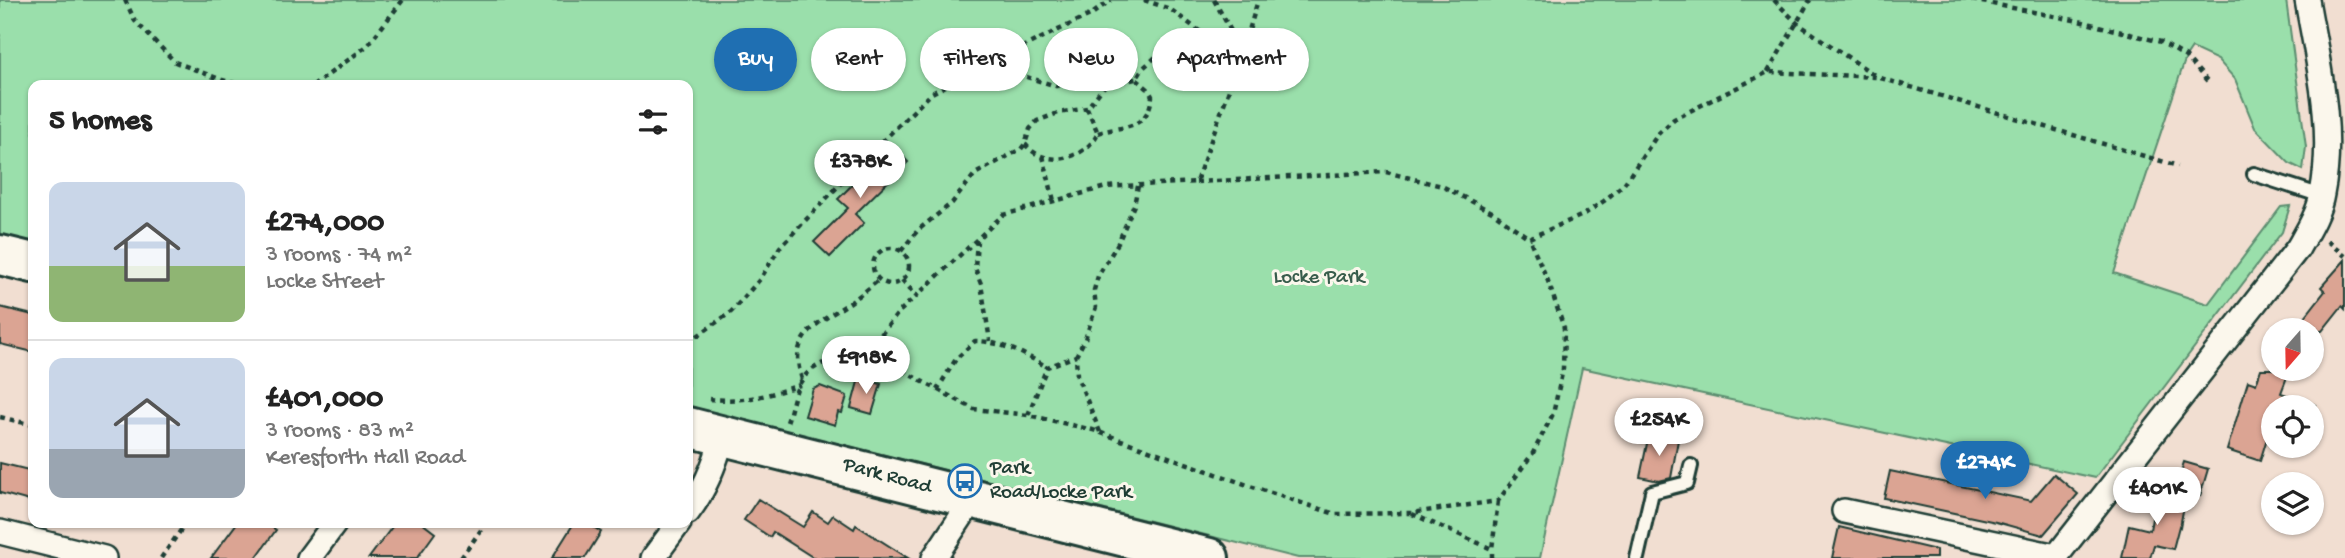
<!DOCTYPE html>
<html lang="en">
<head>
<meta charset="utf-8">
<style>
	:root { --surface:#fff; --page:#f6f6f6; --text:#222; --muted:#767676; --line:#e0e0e0; --accent:#1f6fb2 }
	body { margin:0; font-family:"Gochi Hand",sans-serif; background:var(--page); color:var(--text); height:100vh; display:flex; flex-direction:column; font-size:26px; white-space:nowrap }
	* { box-sizing:border-box; margin:0 }
	p { font-size:23px; color:var(--muted) }
	.icon { flex:none; width:38px; height:38px; fill:none; stroke:currentColor; stroke-width:2; stroke-linecap:round; stroke-linejoin:round }
	.map { position:relative; flex:1; overflow:hidden }
	.panel { position:absolute; left:28px; top:80px; width:665px; height:448px; display:flex; flex-direction:column; background:var(--surface); border-radius:14px; box-shadow:0 2px 5px #0004 }
	.panel>* { flex:none }
	.banner { position:absolute; left:714px; top:28px; width:665px; height:63px; display:flex; gap:14px }
	.needle { width:46px; rotate:200deg }
	.buttons { position:absolute; left:2261px; top:318px; display:grid; gap:14px }
	.buttons a { display:grid; place-items:center; width:63px; height:63px; border-radius:50%; background:var(--surface); box-shadow:0 2px 5px #0004; font-size:35px }
	.price { position:absolute; translate:-50% -60px; padding:0 16px; border-radius:24px; background:#fff; color:#222; font-size:23px; line-height:46px; filter:drop-shadow(0 2px 4px #0008) }
	.price::after { content:''; position:absolute; left:50%; top:42px; width:21px; height:16px; margin-left:-10px; background:inherit; clip-path:polygon(0 0,100% 0,50% 100%) }
	.price.on { background:var(--accent); color:#fff }
	ul { padding:0; list-style:none }
	li { display:flex; align-items:center; gap:21px; height:175px; padding:0 21px }
	li+li { border-top:2px solid var(--line) }
	li span { display:grid; place-items:center; flex:none; width:196px; height:140px; border-radius:14px; color:#555 }
	li>.icon { margin-inline-start:auto }
	span .icon { width:84px; height:84px; fill:#fffc; stroke-width:1 }
	li b { font-size:30px }
	h2 { display:flex; justify-content:space-between; align-items:center; height:84px; padding:0 21px; font-size:30px }
	.chip { padding:0 24px; border-radius:32px; background:var(--surface); box-shadow:0 2px 5px #0004; font-size:24px; line-height:63px }
	.chip.on { background:var(--accent); color:#fff }
	.map>svg:first-child { display:block }
	.green { fill:#9adfab; stroke:#5c8e70; stroke-width:2 }
	.building { fill:#dba493; stroke:#1f3d34; stroke-width:2 }
	.lines { fill:none; stroke-linecap:round; stroke-linejoin:round }
	.lane-casing { stroke:#1f3d34; stroke-width:18 }
	.street-casing { stroke:#1f3d34; stroke-width:28 }
	.highway-casing { stroke:#1f3d34; stroke-width:44 }
	.path { stroke:#1f3d34; stroke-width:4.5; stroke-dasharray:5 5; stroke-linecap:butt }
	.lane { stroke:#fbf7ec; stroke-width:12 }
	.street { stroke:#fbf7ec; stroke-width:23 }
	.highway { stroke:#fbf7ec; stroke-width:38 }
	.labels { text-anchor:middle; dominant-baseline:central; stroke-width:6; stroke-linejoin:round; paint-order:stroke }
	.park-label { font-size:21px; fill:#385d4c; stroke:#fbf7ec }
	.poi-label { font-size:21px; fill:#1f3d34; stroke:#fbf7ec; text-anchor:start }
	.street-label { font-size:21px; fill:#1f3d34; stroke:#fbf7ec }
</style>
</head>
<body>
<div class="map">
<svg width="2345" height="558" viewBox="0 0 2345 558">
	<rect width="100%" height="100%" fill="#f1ded1"/>
	<filter id="ink" filterUnits="userSpaceOnUse"><feTurbulence type="fractalNoise" baseFrequency=".0143" numOctaves="2"/><feDisplacementMap in="SourceGraphic" scale="14" xChannelSelector="R" yChannelSelector="G"/><feConvolveMatrix kernelMatrix="1 2 1 2 8 2 1 2 1" color-interpolation-filters="sRGB"/></filter>
	<g filter="url(#ink)">
		<path class="green" d="M0,0H2286L2306,147L2303,170L2289,163L2255,128L2235,79L2218,60L2192,48L2186,57L2114,273L2208,304L2281,207L2290,206L2282,232L2095,478L1582,368L1540,558H1298L688,406V86H33V243L0,234Z"/>
		<g class="building">
			<path d="M892,145L908,162L855,214L864,223L830,257L814,242L848,208L838,199Z"/>
			<path d="M2345,260V309L2342,306L2322,331H2294L2325,291L2321,287Z"/>
			<path d="M0,307L33,315V352L0,344Z"/>
			<path d="M2261,369H2290L2281,393L2316,405L2315,408H2273V419L2260,461L2227,450L2248,381L2256,384Z"/>
			<path d="M859,378L881,384L872,414L851,408Z"/>
			<path d="M820,386L847,396L842,413L838,412L835,425L805,416L813,389Z"/>
			<path d="M1649,434L1678,440L1671,478L1659,481L1640,477Z"/>
			<path d="M2184,462L2208,469L2200,496L2176,488Z"/>
			<path d="M0,463L33,471V502L0,493Z"/>
			<path d="M1890,471L2031,501L2054,474L2078,494L2043,535L1996,522L1884,498Z"/>
			<path d="M2157,490L2186,495L2180,527L2179,526L2173,549L2154,545L2150,558H2122L2129,525L2150,530Z"/>
			<path d="M758,499L803,527L813,512L828,522L833,515L854,529L856,525L908,558H814L773,532L770,537L744,520Z"/>
			<path d="M237,523H266L276,530L256,558H211Z"/>
			<path d="M395,523H422L435,533L417,558H369Z"/>
			<path d="M574,523H587L601,532L585,558H552Z"/>
			<path d="M1839,527L1936,550V558H1832Z"/>
		</g>
		<g class="lines">
			<defs>
				<g id="lane">
					<path d="M2254,174L2322,196"/>
					<path d="M1637,558L1652,492L1687,483L1691,466"/>
				</g>
				<g id="street">
					<path d="M1844,511L2056,556"/>
					<path d="M688,512C704,491 716,461 723,435"/>
					<path d="M0,532L104,558"/>
					<path d="M309,558L335,523"/>
					<path d="M653,558L679,523"/>
					<path d="M934,558L973,499"/>
					<path d="M2055,558L2298,248C2307,232 2319,213 2322,194C2335,129 2318,64 2307,0"/>
				</g>
				<g id="highway">
					<path d="M0,255L33,263"/>
					<path d="M688,427L1209,558"/>
				</g>
			</defs>
			<use href="#lane" class="lane-casing"/>
			<use href="#street" class="street-casing"/>
			<use href="#highway" class="highway-casing"/>
			<g class="path">
				<path d="M125,0L135,21L175,62L222,80L246,86"/>
				<path d="M1144,0L1170,9L1210,39L1243,51"/>
				<path d="M1214,0L1242,51"/>
				<path d="M1774,0L1797,23L1876,76"/>
				<path d="M1972,0L2079,21L2161,42L2186,57L2209,83"/>
				<path d="M988,65L1056,86L1080,82L1105,84"/>
				<path d="M1768,72L1810,0"/>
				<path d="M313,86L367,46L403,0"/>
				<path d="M1098,133C1123,125 1148,131 1152,96L1148,89L1136,79"/>
				<path d="M1025,144C1045,169 1085,160 1098,133L1087,108"/>
				<path d="M1043,156L1054,201"/>
				<path d="M1196,182L1386,172L1442,186L1492,212L1529,238L1583,215L1604,201L1624,184L1658,134L1674,119L1768,72L1877,77L2178,166"/>
				<path d="M977,240L975,268L981,284L990,341"/>
				<path d="M2327,241L2345,256"/>
				<circle cx="891" cy="266" r="18"/>
				<path d="M901,251L918,230L952,203L975,174L1021,149L1025,144L1030,129L1037,121L1058,113L1087,108L1106,84L1136,79L1142,69L1158,55"/>
				<path d="M902,280L917,296"/>
				<path d="M688,340L696,337L731,312L761,278L780,247L863,160L932,93L1014,51L1092,14L1111,0"/>
				<path d="M867,352L974,409L1028,415L1093,430L1253,487L1335,514L1411,513L1498,501L1533,453L1553,414L1563,369L1564,328L1548,281L1529,238"/>
				<path d="M802,379C787,335 818,324 849,303C860,296 870,287 880,279"/>
				<path d="M937,390L956,359L975,341C1000,341 1025,354 1047,367"/>
				<path d="M709,399C745,402 767,396 800,385"/>
				<path d="M1028,415L1047,367L1076,356"/>
				<path d="M0,417L33,425"/>
				<path d="M787,422C792,409 794,390 802,380C814,361 846,355 867,352L899,312L1003,215L1106,187L1196,182L1243,51L1258,0"/>
				<path d="M1100,432L1077,376L1076,356L1085,339L1096,307L1094,290L1098,276L1118,243L1134,205L1138,186"/>
				<path d="M1412,514L1492,549L1498,501"/>
				<path d="M161,558L186,523"/>
				<path d="M461,558L481,530"/>
				<path d="M1492,558V549"/>
			</g>
			<use href="#lane" class="lane"/>
			<use href="#street" class="street"/>
			<use href="#highway" class="highway"/>
		</g>
	</g>
	<defs>
		<symbol id="bus-ring" viewBox="-11 -11 22 22"><circle r="9.5" fill="#fbf7ec" stroke="#1f6fb2" stroke-width="1.5"/><path d="M-5-6H5V4H4V6H2V4H-2V6H-4V4H-5ZM-3.5-4V0h7V-4ZM-3.5 1.2v1.5H-2V1.2ZM2 1.2v1.5H3.5V1.2Z" fill="#1f6fb2"/></symbol>
	</defs>
	<g fill-rule="evenodd">
		<use href="#bus-ring" x="946" y="462" width="38" height="38"/>
	</g>
	<g class="labels">
		<g class="park-label">
			<text x="1319" y="278">Locke Park</text>
		</g>
		<g class="poi-label">
			<text x="990" y="469">Park<tspan x="990" dy="24">Road/Locke Park</tspan></text>
		</g>
		<g class="street-label">
			<text transform="translate(887 477) rotate(15)">Park Road</text>
		</g>
	</g>
</svg>
<div class="buttons">
<a><svg class="needle" viewBox="-14 -14 28 28"><path d="M0-13l5 13h-10z" fill="#e53935"/><path d="M0 13l5-13h-10z" fill="#767676"/></svg></a>
<a><svg class="icon" aria-label="locate" viewBox="0 0 24 24"><circle cx="12" cy="12" r="6"/><path d="M12 2v4M12 18v4M2 12h4M18 12h4"/></svg></a>
<a><svg class="icon" aria-label="layers" viewBox="0 0 24 24"><path d="M12 4l9 5-9 5-9-5zM3 14l9 5 9-5"/></svg></a>
</div>
<b class="price" style="left:860px;top:200px">£378K</b>
<b class="price" style="left:866px;top:396px">£918K</b>
<b class="price" style="left:1659px;top:458px">£254K</b>
<b class="price on" style="left:1985px;top:501px">£274K</b>
<b class="price" style="left:2157px;top:527px">£401K</b>
<div class="banner">
<a class="chip on">Buy</a>
<a class="chip">Rent</a>
<a class="chip">Filters</a>
<a class="chip">New</a>
<a class="chip">Apartment</a>
</div>
<section class="panel">
<h2>5 homes<svg class="icon" aria-label="filters" viewBox="0 0 24 24"><path d="M4 7h16M4 17h16"/><circle cx="9" cy="7" r="2"/><circle cx="15" cy="17" r="2"/></svg></h2>
<ul>
<li><span style="background:linear-gradient(#c9d6e8 60%,#8fb573 0)"><svg class="icon" aria-label="home" viewBox="0 0 24 24"><path d="M3 11l9-7 9 7M6 9v11h12V9"/></svg></span><div><b>£274,000</b><p>3 rooms · 74 m²</p><p>Locke Street</p></div></li>
<li><span style="background:linear-gradient(#c9d6e8 65%,#9aa5b1 0)"><svg class="icon" aria-label="home" viewBox="0 0 24 24"><path d="M3 11l9-7 9 7M6 9v11h12V9"/></svg></span><div><b>£401,000</b><p>3 rooms · 83 m²</p><p>Keresforth Hall Road</p></div></li>
</ul>
</section>
</div>
</body>
</html>
